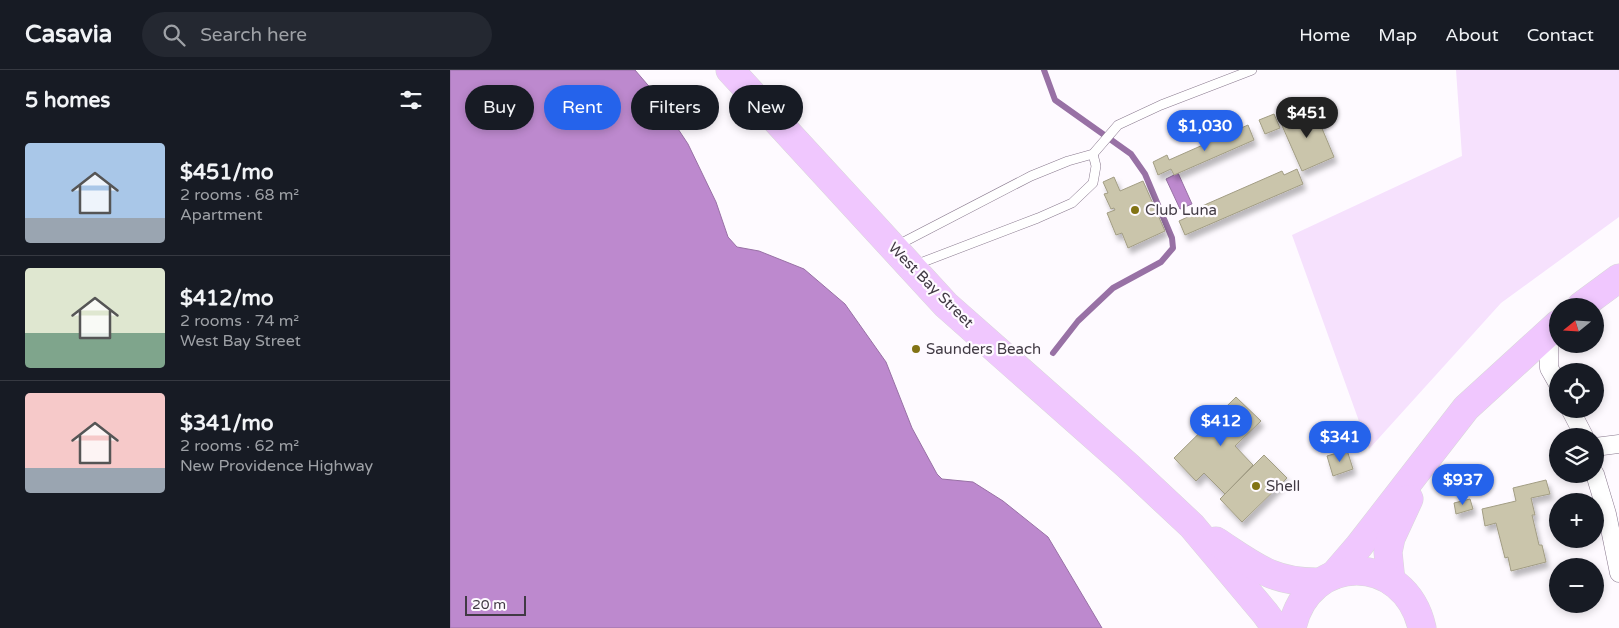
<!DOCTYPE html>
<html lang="en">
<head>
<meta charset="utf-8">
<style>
	:root { --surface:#171b24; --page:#242831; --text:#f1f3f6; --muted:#9ea1a6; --line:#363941; --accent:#2563eb }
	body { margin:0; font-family:"Varela Round",sans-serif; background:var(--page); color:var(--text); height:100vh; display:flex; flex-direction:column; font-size:19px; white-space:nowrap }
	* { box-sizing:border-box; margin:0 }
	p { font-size:16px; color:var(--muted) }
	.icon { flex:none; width:28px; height:28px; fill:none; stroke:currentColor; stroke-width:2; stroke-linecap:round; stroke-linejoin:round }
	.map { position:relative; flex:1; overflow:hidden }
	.panel { display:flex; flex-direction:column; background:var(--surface); width:450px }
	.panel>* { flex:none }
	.guide { position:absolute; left:15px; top:15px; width:475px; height:45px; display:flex; gap:10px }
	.needle { width:32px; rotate:252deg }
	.fabs { position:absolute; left:1099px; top:228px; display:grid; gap:10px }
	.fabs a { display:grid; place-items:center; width:55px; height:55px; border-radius:50%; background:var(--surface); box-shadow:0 2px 8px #0003; font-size:25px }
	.scale { position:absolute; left:15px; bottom:12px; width:61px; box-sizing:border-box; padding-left:5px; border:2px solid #413a44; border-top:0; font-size:14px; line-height:18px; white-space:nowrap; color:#413a44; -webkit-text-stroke:4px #fefaff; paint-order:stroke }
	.price { position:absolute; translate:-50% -42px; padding:0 11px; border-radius:18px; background:var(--accent); color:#fff; font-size:16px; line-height:32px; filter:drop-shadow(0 1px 2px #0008) }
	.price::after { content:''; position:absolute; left:50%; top:30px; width:15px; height:11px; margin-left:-8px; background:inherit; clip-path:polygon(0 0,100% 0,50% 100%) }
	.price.current { background:#222; color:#fff }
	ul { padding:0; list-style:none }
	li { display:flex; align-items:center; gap:15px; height:125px; padding:0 25px }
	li+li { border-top:1px solid var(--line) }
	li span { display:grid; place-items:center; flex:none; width:140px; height:100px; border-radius:5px; color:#555 }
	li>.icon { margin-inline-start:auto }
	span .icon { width:60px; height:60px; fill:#fffc; stroke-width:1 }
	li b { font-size:21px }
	h2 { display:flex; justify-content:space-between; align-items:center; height:60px; padding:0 25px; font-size:21px }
	.chip { padding:0 18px; border-radius:22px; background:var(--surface); box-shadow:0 2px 8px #0003; font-size:18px; line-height:45px }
	.chip.current { background:var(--accent); color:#fff }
	header { display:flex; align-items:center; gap:30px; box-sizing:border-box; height:70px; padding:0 25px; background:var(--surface); border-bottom:1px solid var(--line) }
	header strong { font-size:24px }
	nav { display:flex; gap:28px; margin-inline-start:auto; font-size:18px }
	.search { width:350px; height:45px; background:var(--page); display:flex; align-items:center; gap:12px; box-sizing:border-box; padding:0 18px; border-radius:28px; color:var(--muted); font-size:19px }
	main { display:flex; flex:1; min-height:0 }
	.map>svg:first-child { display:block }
	.green { fill:#f6e1fd }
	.water { fill:#bd89ce; stroke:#9871a5 }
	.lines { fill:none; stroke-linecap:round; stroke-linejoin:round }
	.stream { stroke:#9871a5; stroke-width:6 }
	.building { fill:#cac5ab; stroke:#a29d84; filter:url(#shadow) }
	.service-casing { stroke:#89798e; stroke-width:10 }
	.minor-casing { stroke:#89798e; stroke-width:19 }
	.trunk-casing { stroke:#d9d8da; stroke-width:29 }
	.service { stroke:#fff; stroke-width:9 }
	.minor { stroke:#fff; stroke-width:18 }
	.trunk { stroke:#f0c7fe; stroke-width:28 }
	.poi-dot { fill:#827315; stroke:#fefaff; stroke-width:2 }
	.labels { text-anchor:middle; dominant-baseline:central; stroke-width:4.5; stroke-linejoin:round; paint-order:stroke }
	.poi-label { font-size:15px; fill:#413a44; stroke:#fefaff; text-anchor:start }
	.street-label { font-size:15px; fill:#413a44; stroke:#fefaff }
</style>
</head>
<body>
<header>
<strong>Casavia</strong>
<div class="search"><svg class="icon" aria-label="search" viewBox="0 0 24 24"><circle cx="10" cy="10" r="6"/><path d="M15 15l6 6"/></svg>Search here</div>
<nav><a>Home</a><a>Map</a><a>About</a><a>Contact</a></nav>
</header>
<main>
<section class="panel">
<h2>5 homes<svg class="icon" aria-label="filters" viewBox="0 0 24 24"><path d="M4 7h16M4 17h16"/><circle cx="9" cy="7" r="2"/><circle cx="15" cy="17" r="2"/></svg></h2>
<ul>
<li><span style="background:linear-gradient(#a9c7e8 75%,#9aa5b1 0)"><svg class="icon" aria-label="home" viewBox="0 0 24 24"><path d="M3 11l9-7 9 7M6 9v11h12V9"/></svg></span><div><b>$451/mo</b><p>2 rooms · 68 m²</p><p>Apartment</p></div></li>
<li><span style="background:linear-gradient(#dfe7d0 65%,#7fa58c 0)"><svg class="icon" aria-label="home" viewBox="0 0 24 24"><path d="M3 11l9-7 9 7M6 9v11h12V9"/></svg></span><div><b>$412/mo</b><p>2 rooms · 74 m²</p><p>West Bay Street</p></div></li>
<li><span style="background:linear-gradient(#f6c9c9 75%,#9aa5b1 0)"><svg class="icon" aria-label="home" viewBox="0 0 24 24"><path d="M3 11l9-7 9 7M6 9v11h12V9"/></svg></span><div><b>$341/mo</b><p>2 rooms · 62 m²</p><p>New Providence Highway</p></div></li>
</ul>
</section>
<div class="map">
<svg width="1169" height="558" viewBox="0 0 1169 558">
	<defs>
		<filter id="shadow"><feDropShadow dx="3" dy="5.5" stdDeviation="2.5" flood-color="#0004"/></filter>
	</defs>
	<rect width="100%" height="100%" fill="#fefaff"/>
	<path class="green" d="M1006,0H1169V147L1051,233L919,379L842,165L1012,86Z"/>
	<g class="water">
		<path d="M0,0H185L203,21L238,74L266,132L278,167L287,177L309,181L354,199L395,234L436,292L462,358L487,404L492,409L523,412L553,431L598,467L652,558H0Z"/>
		<path d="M728,103L742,134L730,139L716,109Z"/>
	</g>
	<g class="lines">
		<path class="stream" d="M594,0L605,30L681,84L695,104L722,168L723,178L711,192L663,218L628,251L603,283"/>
	</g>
	<g class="building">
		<path d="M863,37L884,87L852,101L830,51Z"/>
		<path d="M824,44L830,58L815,64L809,50Z"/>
		<path d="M798,55L804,70L724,105L721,99L708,105L703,92L717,85L719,90Z"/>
		<path d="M847,99L853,114L735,165L729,151L744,144L743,140L832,101L834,105Z"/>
		<path d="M664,107L670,121L693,111L715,161L678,178L672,163L666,165L657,143L665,140L664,138L661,139L654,124L658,123L653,112Z"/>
		<path d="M786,327L811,351L785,376L803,395L775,424L754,403L746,411L724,388Z"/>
		<path d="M897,380L903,399L883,406L877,386Z"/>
		<path d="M814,385L837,408L792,452L770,429Z"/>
		<path d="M1096,410L1100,424L1081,428L1085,445H1082L1089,475H1092L1096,492L1061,501L1058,487L1055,488L1046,453L1035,456L1032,439L1066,431L1063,418Z"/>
		<path d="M1020,429L1023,439L1006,444L1004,433Z"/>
	</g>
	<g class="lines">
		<defs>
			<g id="service">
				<path d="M446,176L581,106L618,91L643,84L668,55L711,35L802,0"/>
				<path d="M465,195L588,148L622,133L643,113L646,96L643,84"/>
			</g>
			<g id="minor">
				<path d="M1099,261V298L1108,314"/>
				<path d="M1120,339L1134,366"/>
				<path d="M1145,377L1169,374"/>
				<path d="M1145,404L1157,444L1169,503"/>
			</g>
			<g id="trunk">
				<path d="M280,0L496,235L678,396L742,456L815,543L826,558"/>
				<path d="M1131,236L1169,208"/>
				<path d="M766,471C804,496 823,513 870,512"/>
				<path d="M884,505L909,476L1016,338L1108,254"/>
				<path d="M941,511L938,482L941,468L959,429"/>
				<path d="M842,558C858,482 955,482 972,558"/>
			</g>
		</defs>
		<use href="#service" class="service-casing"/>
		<use href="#minor" class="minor-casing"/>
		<use href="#trunk" class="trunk-casing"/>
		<use href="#service" class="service"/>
		<use href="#minor" class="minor"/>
		<use href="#trunk" class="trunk"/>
	</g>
	<g class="poi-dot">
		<circle cx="685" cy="140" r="5"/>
		<circle cx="466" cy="279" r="5"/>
		<circle cx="806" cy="416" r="5"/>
	</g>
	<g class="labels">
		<g class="poi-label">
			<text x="695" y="140">Club Luna</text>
			<text x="476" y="279">Saunders Beach</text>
			<text x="816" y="416">Shell</text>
		</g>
		<g class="street-label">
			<text transform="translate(481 215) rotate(45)">West Bay Street</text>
		</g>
	</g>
</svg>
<div class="fabs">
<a><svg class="needle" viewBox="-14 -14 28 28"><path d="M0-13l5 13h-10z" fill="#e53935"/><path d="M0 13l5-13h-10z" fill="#9ea1a6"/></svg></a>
<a><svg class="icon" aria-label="locate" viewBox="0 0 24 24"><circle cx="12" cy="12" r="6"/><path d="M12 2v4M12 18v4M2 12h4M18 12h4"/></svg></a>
<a><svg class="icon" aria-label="layers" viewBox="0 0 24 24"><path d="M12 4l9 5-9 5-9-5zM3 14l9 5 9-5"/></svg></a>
<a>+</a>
<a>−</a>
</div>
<div class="scale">20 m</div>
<b class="price current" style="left:857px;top:69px">$451</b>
<b class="price" style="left:755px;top:82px">$1,030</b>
<b class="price" style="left:771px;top:377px">$412</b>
<b class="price" style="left:890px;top:393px">$341</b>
<b class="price" style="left:1013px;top:436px">$937</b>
<div class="guide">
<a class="chip">Buy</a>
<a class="chip current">Rent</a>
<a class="chip">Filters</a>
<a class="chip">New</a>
</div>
</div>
</main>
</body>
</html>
